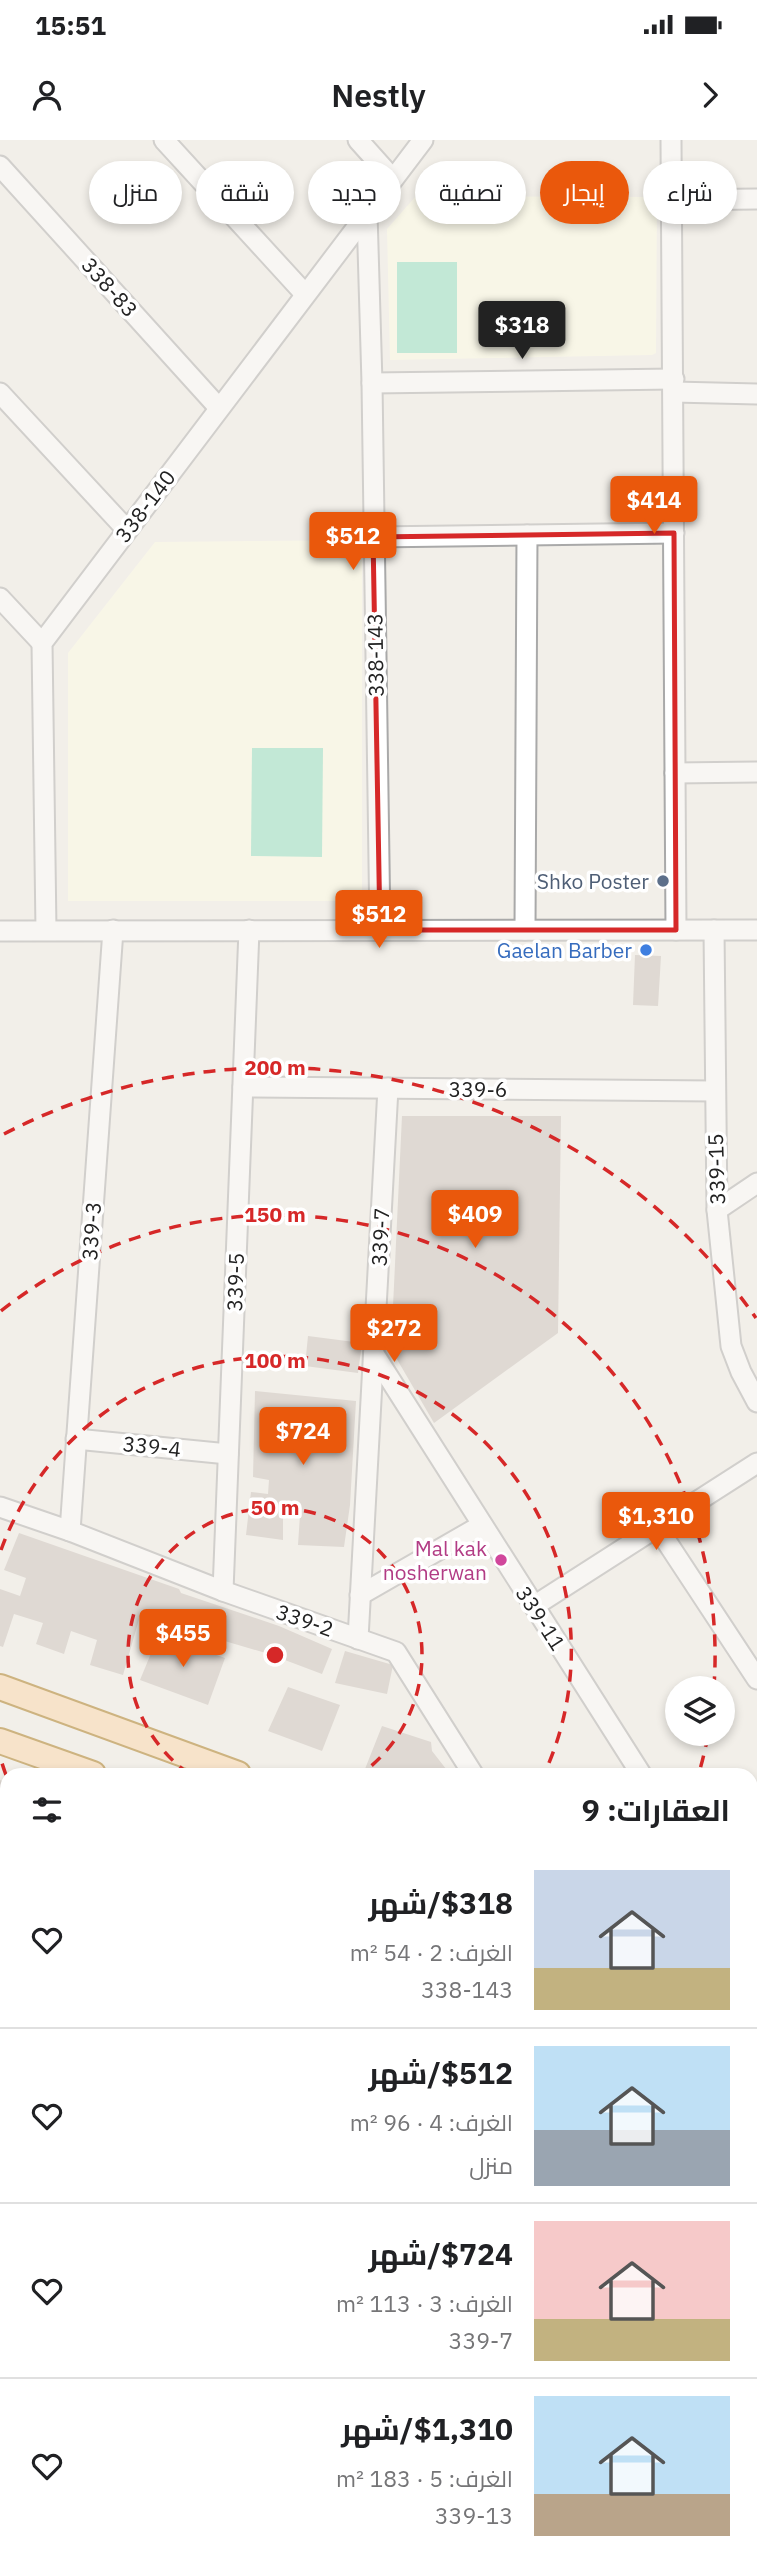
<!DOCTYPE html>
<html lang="ar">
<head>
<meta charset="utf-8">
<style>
	:root { --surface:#fff; --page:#f2f2f2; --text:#202124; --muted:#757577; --line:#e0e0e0; --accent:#ea580c }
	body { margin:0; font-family:"IBM Plex Sans",Cairo,sans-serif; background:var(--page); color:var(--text); direction:rtl; height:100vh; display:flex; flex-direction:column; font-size:26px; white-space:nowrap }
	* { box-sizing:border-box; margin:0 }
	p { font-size:23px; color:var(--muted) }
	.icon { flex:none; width:38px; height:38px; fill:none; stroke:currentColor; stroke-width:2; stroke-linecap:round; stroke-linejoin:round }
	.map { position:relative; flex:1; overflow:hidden; direction:ltr }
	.sheet { position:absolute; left:0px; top:1628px; width:758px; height:800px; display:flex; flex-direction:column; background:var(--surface); border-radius:21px 21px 0 0; box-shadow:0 4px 10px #0003; direction:rtl }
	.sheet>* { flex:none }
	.guide { position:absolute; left:21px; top:21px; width:716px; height:63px; direction:rtl; display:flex; gap:14px }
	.fabs { position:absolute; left:665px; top:1536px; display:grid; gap:14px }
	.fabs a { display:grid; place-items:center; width:70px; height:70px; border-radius:50%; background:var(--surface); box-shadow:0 4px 10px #0003; font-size:35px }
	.price { position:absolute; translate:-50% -60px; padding:0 16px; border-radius:7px; background:var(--accent); color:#fff; font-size:23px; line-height:46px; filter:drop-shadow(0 2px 4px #0008) }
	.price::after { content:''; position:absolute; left:50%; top:42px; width:21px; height:16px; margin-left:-10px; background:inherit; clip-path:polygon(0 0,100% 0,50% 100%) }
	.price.active { background:#222; color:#fff }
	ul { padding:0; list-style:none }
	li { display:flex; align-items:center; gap:21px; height:175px; padding:0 28px }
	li+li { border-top:2px solid var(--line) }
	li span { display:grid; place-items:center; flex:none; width:196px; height:140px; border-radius:0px; color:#555 }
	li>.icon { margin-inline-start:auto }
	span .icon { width:84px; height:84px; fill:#fffc; stroke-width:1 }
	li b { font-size:30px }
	h2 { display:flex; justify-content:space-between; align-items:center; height:84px; padding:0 28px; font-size:30px }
	.pill { padding:0 24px; border-radius:32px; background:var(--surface); box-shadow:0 4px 10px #0003; font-size:24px; line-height:63px }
	.pill.active { background:var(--accent); color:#fff }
	.status { display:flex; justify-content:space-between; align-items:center; height:49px; padding:0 35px; background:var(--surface); direction:ltr }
	.status svg { height:19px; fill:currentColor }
	header { display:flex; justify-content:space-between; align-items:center; height:91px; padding:0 28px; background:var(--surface); font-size:32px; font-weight:600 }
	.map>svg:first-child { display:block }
	.education { fill:#ffffe5 }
	.farmland { fill:#eef0d5 }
	.pitch { fill:#88e0be }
	.building { fill:#c7bfb8 }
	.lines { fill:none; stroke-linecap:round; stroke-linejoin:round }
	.minor-casing { stroke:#a9a9a9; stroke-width:23 }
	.major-casing { stroke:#a06b00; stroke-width:28 }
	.minor { stroke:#fff; stroke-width:19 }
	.major { stroke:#fcd6a4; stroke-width:24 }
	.marked { fill:none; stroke:#d62828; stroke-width:5; stroke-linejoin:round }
	.ring { fill:none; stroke:#d62828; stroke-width:3.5; stroke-dasharray:12 9 }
	.service-dot { fill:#5c6f8a; stroke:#fff; stroke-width:2.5 }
	.shop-dot { fill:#3f7fe0; stroke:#fff; stroke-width:2.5 }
	.hotel-dot { fill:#d1479c; stroke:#fff; stroke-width:2.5 }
	.labels { text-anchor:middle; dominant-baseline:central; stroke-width:7; stroke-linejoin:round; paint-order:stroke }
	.street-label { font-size:21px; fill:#222; stroke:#fff }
	.service-label { font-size:21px; fill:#4e5e75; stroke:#fff; text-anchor:end }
	.shop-label { font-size:21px; fill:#366cbe; stroke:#fff; text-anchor:end }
	.hotel-label { font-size:21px; fill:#b23c85; stroke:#fff; text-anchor:end }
	.centre { fill:#d62828; stroke:#fff; stroke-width:3.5 }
	.ring-label { font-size:21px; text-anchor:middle; font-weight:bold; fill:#d62828; stroke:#fff; stroke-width:7; stroke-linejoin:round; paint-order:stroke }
</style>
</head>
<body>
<div class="status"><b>15:51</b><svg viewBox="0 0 49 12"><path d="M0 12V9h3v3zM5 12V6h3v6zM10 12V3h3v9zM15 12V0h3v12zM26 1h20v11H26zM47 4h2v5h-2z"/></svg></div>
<header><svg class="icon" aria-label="forward" viewBox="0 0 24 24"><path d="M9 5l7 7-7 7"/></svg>Nestly<svg class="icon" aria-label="person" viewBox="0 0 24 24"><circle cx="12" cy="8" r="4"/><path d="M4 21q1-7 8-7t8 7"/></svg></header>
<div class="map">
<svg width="757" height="2427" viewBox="0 0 757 2427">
	<rect width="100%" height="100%" fill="#f2efe9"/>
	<g class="education">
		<path d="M416,56L657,57L656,213L652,215L390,220L387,89Z"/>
		<path d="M362,400V761H68V513L155,402Z"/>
	</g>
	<path class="farmland" d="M7,2414V2420H260L250,2427H0V2419Z"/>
	<g class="pitch">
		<rect x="397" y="122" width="60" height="91"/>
		<path d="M252,608H323L322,717L251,716Z"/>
	</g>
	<g class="building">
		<path d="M635,815L661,816L658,866L633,865Z"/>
		<path d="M402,976H561L558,1193L434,1283L391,1209Z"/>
		<path d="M308,1196L362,1203L358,1233L305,1226Z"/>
		<path d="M255,1251L356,1261L350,1365L344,1407L298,1405L300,1375L283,1372V1400L246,1395L251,1352L268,1354L269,1340L253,1337Z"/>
		<path d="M19,1393L179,1449L181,1453L279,1486L332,1509L322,1534L269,1514L140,1476L123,1535L90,1525L97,1500L71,1491L64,1514L36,1504L43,1483L14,1474L3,1507L0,1506V1449L20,1456L26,1438L4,1430Z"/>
		<path d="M159,1494L225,1518L208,1565L140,1540Z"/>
		<path d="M345,1511L393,1525L387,1554L335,1543Z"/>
		<path d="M288,1547L340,1565L322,1611L268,1591Z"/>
		<path d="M382,1586L431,1602L432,1611L450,1634H363Z"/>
		<path d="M0,1640L7,1643V1761L0,1758Z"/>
		<path d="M0,1800L7,1803V1912L0,1909Z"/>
		<path d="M0,1946L7,1949V2072L0,2069Z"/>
		<path d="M751,2045L757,2048V2131L751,2140Z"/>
		<path d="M7,2129V2287L0,2292V2134Z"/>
		<path d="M751,2165L757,2169V2244L751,2251Z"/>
		<path d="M757,2295V2427H658L663,2420H751V2303Z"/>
		<path d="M465,2420H507L517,2427H460Z"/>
	</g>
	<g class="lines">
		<defs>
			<g id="minor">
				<path d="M164,0L305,154"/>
				<path d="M358,0L393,39"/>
				<path d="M671,0L676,790"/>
				<path d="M0,26L219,268"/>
				<path d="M673,60L757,59"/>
				<path d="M367,73L372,243L380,790"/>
				<path d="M372,243L674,239"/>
				<path d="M674,252L757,254"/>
				<path d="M0,253L127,390"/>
				<path d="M373,397L674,393"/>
				<path d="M0,458L42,503"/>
				<path d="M675,633L757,632"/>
				<path d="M46,790L42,503L423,0"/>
				<path d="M525,790L527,395"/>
				<path d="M714,790L717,1070L731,1206L741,1232L757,1262"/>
				<path d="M0,791L757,790"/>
				<path d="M243,947L714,951"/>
				<path d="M717,1070L757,1043"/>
				<path d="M374,1214L641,1634"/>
				<path d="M76,1299L228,1314"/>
				<path d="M0,1367L70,1391L223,1451L396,1512L473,1634"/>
				<path d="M657,1387L757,1539"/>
				<path d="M70,1391L113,790"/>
				<path d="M223,1451L249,790"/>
				<path d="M360,1455L482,1385"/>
				<path d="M534,1466L757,1323"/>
				<path d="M358,1499L388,948"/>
				<path d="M0,1789L7,1792"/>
				<path d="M0,1937L7,1939"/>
				<path d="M751,2013L757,2005"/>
				<path d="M751,2028L757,2031"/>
				<path d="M0,2093L7,2096"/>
				<path d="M0,2116L7,2111"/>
				<path d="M751,2271L757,2262"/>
				<path d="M0,2294L7,2289"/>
				<path d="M0,2386L7,2381"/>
				<path d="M533,2420L542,2427"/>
				<path d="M435,2427L440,2420"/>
				<path d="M632,2427L637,2420"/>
			</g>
			<g id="major">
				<path d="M0,1547L238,1634"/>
				<path d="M0,1601L93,1634"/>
				<path d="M751,1775L757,1770"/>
				<path d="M751,1821L757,1823"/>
				<path d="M751,1869L757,1871"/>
			</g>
		</defs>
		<use href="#minor" class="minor-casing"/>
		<use href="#major" class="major-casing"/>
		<use href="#minor" class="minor"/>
		<use href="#major" class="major"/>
	</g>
	<path d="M0 0H757V2427H0ZM674,393L676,790H380L373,397Z" fill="#f2efe9" fill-opacity=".55" fill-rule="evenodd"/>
	<path class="marked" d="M674,393L676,790H380L373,397Z"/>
	<g class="ring">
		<path d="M189 1634A147 147 0 1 1 361 1634"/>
		<path d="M6 1635A294 294 0 0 1 1 1620M1 1410A294 294 0 1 1 545 1632"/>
		<path d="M708 1595A440 440 0 0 1 699 1633M1 1171A440 440 0 0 1 714 1546"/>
		<path d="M4 994A587 587 0 0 1 756 1178"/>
	</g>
	<circle class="service-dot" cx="663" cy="741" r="7"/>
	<circle class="shop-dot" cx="646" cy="810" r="7"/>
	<circle class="hotel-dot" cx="501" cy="1420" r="7"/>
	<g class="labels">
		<g class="street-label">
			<text transform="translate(110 147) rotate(48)">338-83</text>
			<text transform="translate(145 366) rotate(-53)">338-140</text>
			<text transform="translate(375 515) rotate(-91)">338-143</text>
			<text x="478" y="949">339-6</text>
			<text transform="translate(716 1029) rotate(-92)">339-15</text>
			<text transform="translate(91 1091) rotate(-86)">339-3</text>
			<text transform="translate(380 1097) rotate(-87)">339-7</text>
			<text transform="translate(235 1142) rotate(-88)">339-5</text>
			<text transform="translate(152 1306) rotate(6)">339-4</text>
			<text transform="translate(541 1478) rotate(57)">339-11</text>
			<text transform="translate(305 1480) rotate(19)">339-2</text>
		</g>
		<g class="service-label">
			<text x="649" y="741">Shko Poster</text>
		</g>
		<g class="shop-label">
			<text x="632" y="810">Gaelan Barber</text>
		</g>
		<g class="hotel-label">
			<text x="487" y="1408">Mal kak<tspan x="487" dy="24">nosherwan</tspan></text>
		</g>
	</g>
	<circle cx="275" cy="1515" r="10" class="centre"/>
	<g class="ring-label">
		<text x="275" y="935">200 m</text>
		<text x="275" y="1082">150 m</text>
		<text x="275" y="1228">100 m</text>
		<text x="275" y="1375">50 m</text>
	</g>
</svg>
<div class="fabs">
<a><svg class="icon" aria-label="layers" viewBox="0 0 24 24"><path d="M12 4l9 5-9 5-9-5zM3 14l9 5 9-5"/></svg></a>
</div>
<b class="price active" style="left:522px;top:221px">$318</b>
<b class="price" style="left:654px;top:396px">$414</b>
<b class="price" style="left:353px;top:432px">$512</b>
<b class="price" style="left:379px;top:810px">$512</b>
<b class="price" style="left:475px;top:1110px">$409</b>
<b class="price" style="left:394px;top:1224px">$272</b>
<b class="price" style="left:303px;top:1327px">$724</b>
<b class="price" style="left:656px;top:1412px">$1,310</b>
<b class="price" style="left:183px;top:1529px">$455</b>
<div class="guide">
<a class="pill">شراء</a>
<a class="pill active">إيجار</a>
<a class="pill">تصفية</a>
<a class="pill">جديد</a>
<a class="pill">شقة</a>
<a class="pill">منزل</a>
</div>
<section class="sheet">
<h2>العقارات: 9<svg class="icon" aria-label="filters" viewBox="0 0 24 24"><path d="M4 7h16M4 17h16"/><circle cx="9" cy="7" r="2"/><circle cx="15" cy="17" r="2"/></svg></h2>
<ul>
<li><span style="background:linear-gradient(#c9d6e8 70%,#c2b280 0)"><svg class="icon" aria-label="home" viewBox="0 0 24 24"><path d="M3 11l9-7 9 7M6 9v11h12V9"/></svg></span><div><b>$318/شهر</b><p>الغرف: 2 · 54 m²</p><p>338-143</p></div><svg class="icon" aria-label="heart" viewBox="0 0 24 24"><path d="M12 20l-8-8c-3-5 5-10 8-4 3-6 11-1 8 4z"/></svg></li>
<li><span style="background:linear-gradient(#bfe0f5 60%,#9aa5b1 0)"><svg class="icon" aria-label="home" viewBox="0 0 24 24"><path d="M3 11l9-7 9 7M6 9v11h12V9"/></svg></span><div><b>$512/شهر</b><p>الغرف: 4 · 96 m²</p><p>منزل</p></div><svg class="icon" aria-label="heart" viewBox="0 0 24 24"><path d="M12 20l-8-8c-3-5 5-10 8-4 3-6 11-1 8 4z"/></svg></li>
<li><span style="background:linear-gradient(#f6c9c9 70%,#c2b280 0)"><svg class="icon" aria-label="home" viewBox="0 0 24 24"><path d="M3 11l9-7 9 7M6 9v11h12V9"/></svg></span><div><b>$724/شهر</b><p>الغرف: 3 · 113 m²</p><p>339-7</p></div><svg class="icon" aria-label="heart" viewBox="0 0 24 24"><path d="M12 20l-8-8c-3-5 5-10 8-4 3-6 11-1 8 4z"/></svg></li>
<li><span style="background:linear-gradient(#bfe0f5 70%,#b9a48a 0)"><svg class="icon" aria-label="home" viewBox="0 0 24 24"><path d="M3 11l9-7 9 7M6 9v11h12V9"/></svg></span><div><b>$1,310/شهر</b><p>الغرف: 5 · 183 m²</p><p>339-13</p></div><svg class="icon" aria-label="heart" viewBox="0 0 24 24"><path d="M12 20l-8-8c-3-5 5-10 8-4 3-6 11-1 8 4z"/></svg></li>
</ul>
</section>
</div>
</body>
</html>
